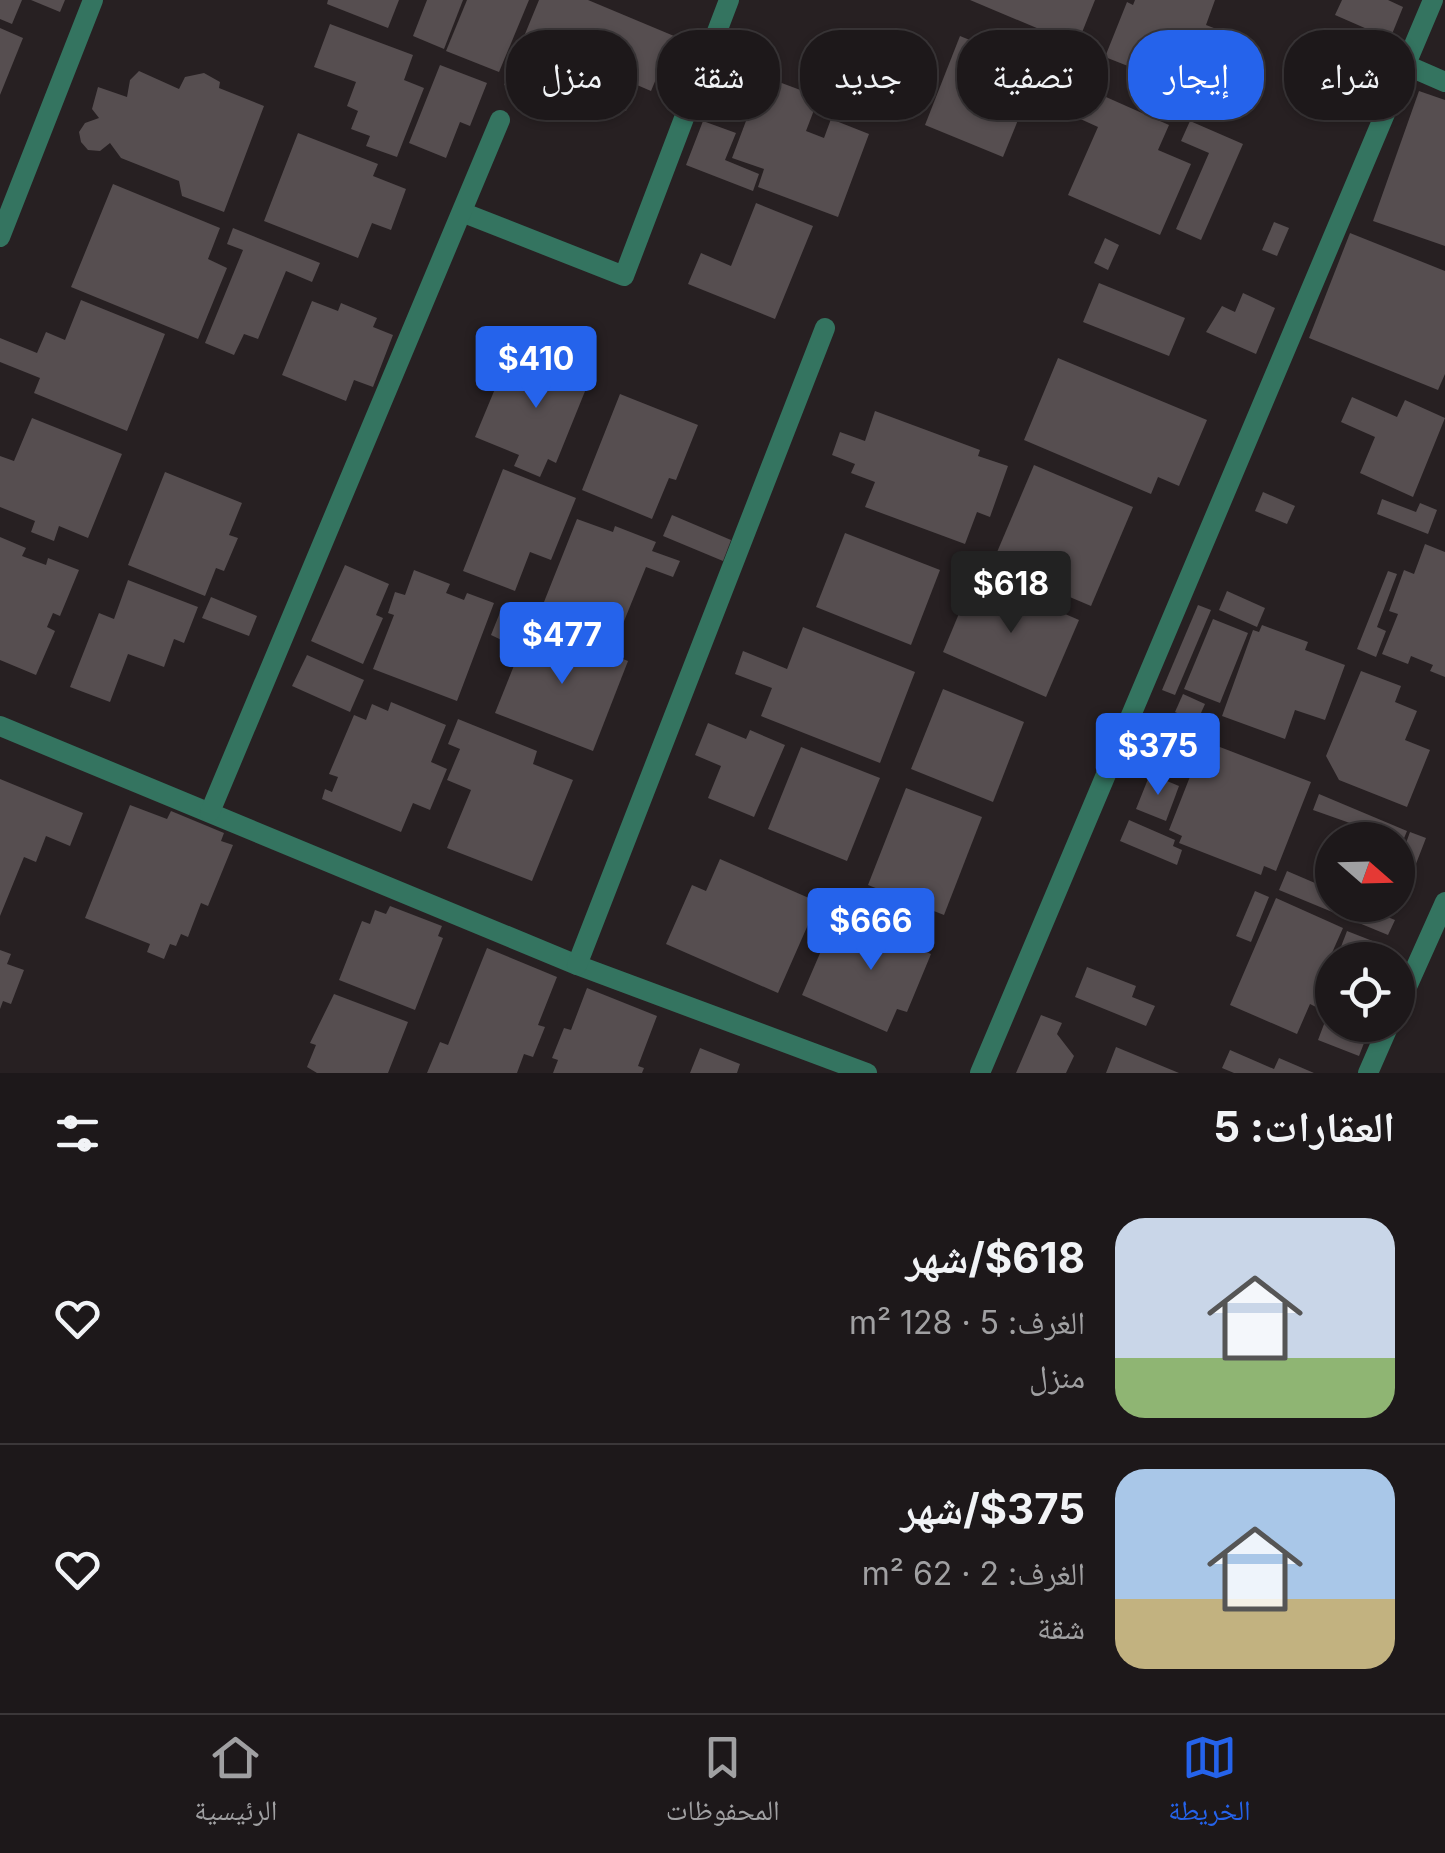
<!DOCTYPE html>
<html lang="ar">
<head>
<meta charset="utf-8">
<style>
	:root { --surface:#1d181a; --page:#252123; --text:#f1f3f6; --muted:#a0a0a2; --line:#3b3739; --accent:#2563eb }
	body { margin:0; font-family:Inter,"Noto Naskh Arabic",sans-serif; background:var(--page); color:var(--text); direction:rtl; height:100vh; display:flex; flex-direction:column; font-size:38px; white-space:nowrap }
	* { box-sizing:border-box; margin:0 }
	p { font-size:32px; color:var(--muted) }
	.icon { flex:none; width:55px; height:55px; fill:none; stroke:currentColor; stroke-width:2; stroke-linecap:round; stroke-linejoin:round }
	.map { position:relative; height:1073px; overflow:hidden; direction:ltr }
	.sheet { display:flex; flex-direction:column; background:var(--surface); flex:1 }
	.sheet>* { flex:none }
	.top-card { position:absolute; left:30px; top:30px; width:1385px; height:90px; direction:rtl; display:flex; gap:20px }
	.needle { width:65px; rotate:110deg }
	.fabs { position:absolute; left:1315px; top:822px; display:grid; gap:20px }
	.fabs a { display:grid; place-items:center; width:100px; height:100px; border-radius:50%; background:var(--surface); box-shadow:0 2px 8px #0004,0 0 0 2px var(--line); font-size:50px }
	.price { position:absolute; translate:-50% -85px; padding:0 22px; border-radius:10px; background:var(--accent); color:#fff; font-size:32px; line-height:65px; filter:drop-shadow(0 2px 5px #0008) }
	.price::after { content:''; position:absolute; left:50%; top:60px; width:30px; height:22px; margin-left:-15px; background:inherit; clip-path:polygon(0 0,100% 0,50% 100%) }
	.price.active { background:#222; color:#fff }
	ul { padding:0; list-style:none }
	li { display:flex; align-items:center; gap:30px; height:250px; padding:0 50px }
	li+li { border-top:2px solid var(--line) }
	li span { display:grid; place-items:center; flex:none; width:280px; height:200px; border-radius:30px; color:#555 }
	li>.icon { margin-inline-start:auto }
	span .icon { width:120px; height:120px; fill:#fffc; stroke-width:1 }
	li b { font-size:42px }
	h2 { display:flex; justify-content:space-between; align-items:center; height:120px; padding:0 50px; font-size:42px }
	.pill { padding:0 35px; border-radius:40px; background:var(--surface); box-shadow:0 2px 8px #0004,0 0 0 2px var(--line); font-size:35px; line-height:90px }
	.pill.active { background:var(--accent); color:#fff }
	.menu { display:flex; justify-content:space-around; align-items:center; height:140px; border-top:2px solid var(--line); background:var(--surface); font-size:28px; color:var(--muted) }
	.menu a { display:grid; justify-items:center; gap:5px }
	.menu .active { color:var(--accent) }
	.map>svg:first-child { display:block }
	.building { fill:#564e50 }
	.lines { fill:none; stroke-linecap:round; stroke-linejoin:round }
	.street { stroke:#347460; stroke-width:20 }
</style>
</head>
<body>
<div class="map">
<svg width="1445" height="1073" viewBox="0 0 1445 1073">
	<rect width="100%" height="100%" fill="#272022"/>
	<g class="building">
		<path d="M0,0H22L12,24L0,19Z"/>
		<path d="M31,0H65L60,12Z"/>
		<path d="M328,0H399L388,28L327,4Z"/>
		<path d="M427,0H463L444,49L413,36Z"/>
		<path d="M467,0H529L499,72L446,51Z"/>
		<path d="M539,0H588L674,36L651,91L637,85L626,111L588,95L580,117L504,85Z"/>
		<path d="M970,0H1095L1077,45Z"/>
		<path d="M1135,0H1215L1206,25L1219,30L1194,92L1105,57L1127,2L1133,5Z"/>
		<path d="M1342,0H1388L1403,7L1390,39L1335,15Z"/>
		<path d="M330,24L413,55L404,80L424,88L397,157L366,146L370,136L351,129L358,111L347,106L356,82L314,67Z"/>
		<path d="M0,28L23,38L0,95Z"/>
		<path d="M960,36L1039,68L1003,157L925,125Z"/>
		<path d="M440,65L487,83L470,126L460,122L446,158L409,143Z"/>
		<path d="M139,71L179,89L185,77L204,73L220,82L219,88L264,106L224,212L182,196L179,181L121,158L110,143L100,151L88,150L81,142L79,132L85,123L99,118L92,109L98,87L127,97L130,80Z"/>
		<path d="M763,76L819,97L806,131L824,138L831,119L869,134L838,217L758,187L764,169L732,158Z"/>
		<path d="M1088,89L1169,125L1158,150L1191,164L1160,235L1068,195L1098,127L1076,117Z"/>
		<path d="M1419,91L1445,100V246L1373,221Z"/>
		<path d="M703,121L736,133L725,160L759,174L753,191L686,165Z"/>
		<path d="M1190,121L1243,144L1201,240L1176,229L1209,153L1181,141Z"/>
		<path d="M298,133L378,164L373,176L406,189L391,230L372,223L358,258L264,221Z"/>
		<path d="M113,184L220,228L208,259L227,268L198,339L71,287Z"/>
		<path d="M756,203L813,226L775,319L688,284L701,253L731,266Z"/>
		<path d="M1274,222L1289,228L1277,256L1262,250Z"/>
		<path d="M233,228L320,263L312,282L286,271L258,339L244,334L234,355L205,343L243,250L227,244Z"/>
		<path d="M1350,233L1445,271V374L1438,390L1309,338Z"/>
		<path d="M1105,238L1119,245L1108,270L1094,263Z"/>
		<path d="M1099,283L1185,318L1169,356L1083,322Z"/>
		<path d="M1243,293L1275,308L1256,354L1206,332L1222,306L1235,312Z"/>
		<path d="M81,300L165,334L127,431L34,393L40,378L0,362V338L37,353L46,332L65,340Z"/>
		<path d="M312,301L338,311L341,303L377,318L373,327L393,335L373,387L354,380L346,401L282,375Z"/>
		<path d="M545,349L594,369L556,463L548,459L540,477L514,466L519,455L475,437L502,372L531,384Z"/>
		<path d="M1058,358L1207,420L1179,486L1158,477L1151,494L1024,440Z"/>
		<path d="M620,394L698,425L676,480L669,478L652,519L582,490Z"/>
		<path d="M1352,397L1397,417L1405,400L1445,418L1413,497L1360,473L1375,437L1341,422Z"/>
		<path d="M875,411L980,450L978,456L1008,466L990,517L977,512L965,544L865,507L875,482L851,473L855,464L832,455L840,432L865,441Z"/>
		<path d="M32,418L122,454L88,538L59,526L54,541L31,532L35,521L0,507V456L14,461Z"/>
		<path d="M1034,465L1133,507L1091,606L992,564Z"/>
		<path d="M503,469L576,498L551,560L530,552L515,591L463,571Z"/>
		<path d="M165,472L242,503L229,535L238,538L224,571L216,568L205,596L128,565Z"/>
		<path d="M1263,492L1295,506L1287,524L1255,511Z"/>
		<path d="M1382,499L1416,512L1420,503L1437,510L1428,534L1377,514Z"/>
		<path d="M672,515L731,540L723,561L663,536Z"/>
		<path d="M577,519L613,532L615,526L656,542L652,551L680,561L673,577L646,567L618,636L542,607Z"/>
		<path d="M845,533L940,570L911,645L816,607Z"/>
		<path d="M0,537L26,548L22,556L46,565L48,558L79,570L60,616L53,613L47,627L55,631L36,675L0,660Z"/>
		<path d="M1425,544L1445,552V677L1430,671L1433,665L1411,656L1408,664L1382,654L1398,614L1389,611L1404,570L1414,574Z"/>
		<path d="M345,565L389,584L376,615L383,618L363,664L311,641Z"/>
		<path d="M414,570L450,584L446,593L464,600L467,593L494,603L457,701L373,669L394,615L388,613L395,592L405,595Z"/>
		<path d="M1388,571L1397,574L1377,627L1386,631L1376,657L1357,649Z"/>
		<path d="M975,575L1079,620L1046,697L943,652Z"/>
		<path d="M128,580L198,607L184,643L174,639L164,667L128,654L110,702L70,687L99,613L114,619Z"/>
		<path d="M1227,591L1265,608L1257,627L1219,610Z"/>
		<path d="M211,597L257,616L249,636L202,618Z"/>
		<path d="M503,605L522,614L510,644L491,635Z"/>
		<path d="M1198,605L1211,610L1175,695L1162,690Z"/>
		<path d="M1213,619L1248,633L1220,703L1184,689Z"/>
		<path d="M531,623L628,661L593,751L495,713Z"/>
		<path d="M1262,625L1308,642L1305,650L1345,665L1325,720L1295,710L1285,739L1222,716L1253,630L1259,632Z"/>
		<path d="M803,627L915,672L880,763L761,716L772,688L735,674L743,651L787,669Z"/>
		<path d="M307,655L364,680L350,712L292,686Z"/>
		<path d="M1361,671L1401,686L1395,702L1417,711L1405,740L1430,750L1407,807L1339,780L1326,756Z"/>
		<path d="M943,689L1024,722L993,802L911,769Z"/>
		<path d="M1183,694L1205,704L1197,722L1175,712Z"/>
		<path d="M391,702L446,725L431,762L447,769L430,810L413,803L401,832L322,799L325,789L332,792L338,777L329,774L354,715L366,720L372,704L388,711Z"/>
		<path d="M458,719L537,751L533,764L573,780L532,881L447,848L471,790L447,780L460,749L448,744Z"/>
		<path d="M1171,722L1197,732L1180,777L1154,766Z"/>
		<path d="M708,723L746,739L750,730L785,745L754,817L708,798L721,766L695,755Z"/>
		<path d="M1212,744L1311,782L1276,871L1264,866L1261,875L1179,843L1182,836L1169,830L1193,769L1201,772Z"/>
		<path d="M801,747L880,778L847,861L768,829Z"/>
		<path d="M1150,774L1179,786L1166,821L1136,809Z"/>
		<path d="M0,779L83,813L70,846L46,836L36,862L24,857L0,916Z"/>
		<path d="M906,788L982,817L944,915L868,885Z"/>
		<path d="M1319,794L1407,831L1398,853V840L1313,810Z"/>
		<path d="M130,805L167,819L171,811L224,833L221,841L233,845L208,906L201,903L188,937L181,934L176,946L170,944L164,959L147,952L150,944L85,918Z"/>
		<path d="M1129,820L1175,840L1173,846L1182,850L1177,865L1120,841Z"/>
		<path d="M1410,832L1426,838L1397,913L1377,905H1398V865Z"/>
		<path d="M1328,852L1332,854V905H1376L1373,911L1395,920L1388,935L1279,890L1287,871L1315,883Z"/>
		<path d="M720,859L818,902L778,993L666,944L692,885L706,891Z"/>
		<path d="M1255,891L1269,897L1251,942L1236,936Z"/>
		<path d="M1276,898L1343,928L1319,982L1328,986L1318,1008L1310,1004L1297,1034L1230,1005Z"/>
		<path d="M390,906L442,926L438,936L443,938L415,1010L339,980L362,921L370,924L375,910L386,914Z"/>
		<path d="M874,911L926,933L919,949L931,954L907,1012L897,1009L887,1032L802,995L827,937L857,950Z"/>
		<path d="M1347,931L1388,947L1382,960H1336Z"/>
		<path d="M487,948L557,977L538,1025L545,1027L533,1057L524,1054L517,1073H427L440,1042L448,1045Z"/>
		<path d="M0,950L11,954L7,964L24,970L11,1004L3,1001L0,1009Z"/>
		<path d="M1087,967L1136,986L1132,997L1155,1006L1146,1026L1075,997Z"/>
		<path d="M587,988L657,1016L638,1066L644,1068L642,1073H553L558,1060L552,1058L564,1028L571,1030Z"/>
		<path d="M334,994L408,1022L388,1073H317L307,1067L316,1045L310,1043Z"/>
		<path d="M1332,1003V1025H1371L1359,1056L1318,1040Z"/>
		<path d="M1041,1015L1062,1023L1057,1034L1074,1056L1066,1073H1016Z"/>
		<path d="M1116,1047L1179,1073H1106Z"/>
		<path d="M700,1048L740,1064L737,1073H690Z"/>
		<path d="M1230,1050L1274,1069L1279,1058L1314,1073H1234L1222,1068Z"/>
	</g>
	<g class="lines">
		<g class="street">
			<path d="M1406,65L1445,82"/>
			<path d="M464,213L624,276L729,0"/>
			<path d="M0,237L93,0"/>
			<path d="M0,726L577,965L867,1073"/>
			<path d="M210,812L500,120"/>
			<path d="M577,965L825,328"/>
			<path d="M1398,1007L1445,902"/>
			<path d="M980,1073L1433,0"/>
			<path d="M1368,1073L1389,1025"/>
		</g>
	</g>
</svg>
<div class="fabs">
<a><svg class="needle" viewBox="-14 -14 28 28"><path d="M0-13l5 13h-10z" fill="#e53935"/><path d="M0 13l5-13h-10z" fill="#a0a0a2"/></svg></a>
<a><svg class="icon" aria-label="locate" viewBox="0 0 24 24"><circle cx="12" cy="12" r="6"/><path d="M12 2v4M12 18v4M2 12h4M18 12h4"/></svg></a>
</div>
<b class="price" style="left:536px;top:411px">$410</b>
<b class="price active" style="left:1011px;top:636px">$618</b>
<b class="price" style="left:562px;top:687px">$477</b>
<b class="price" style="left:1158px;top:798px">$375</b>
<b class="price" style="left:871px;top:973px">$666</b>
<div class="top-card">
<a class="pill">شراء</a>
<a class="pill active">إيجار</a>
<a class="pill">تصفية</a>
<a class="pill">جديد</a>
<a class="pill">شقة</a>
<a class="pill">منزل</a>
</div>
</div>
<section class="sheet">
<h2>العقارات: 5<svg class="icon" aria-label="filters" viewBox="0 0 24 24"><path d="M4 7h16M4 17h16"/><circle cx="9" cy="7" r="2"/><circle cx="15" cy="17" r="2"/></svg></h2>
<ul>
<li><span style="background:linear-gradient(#c9d6e8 70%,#8fb573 0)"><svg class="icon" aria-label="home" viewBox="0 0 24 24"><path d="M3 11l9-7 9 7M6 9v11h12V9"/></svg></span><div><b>$618/شهر</b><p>الغرف: 5 · 128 m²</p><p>منزل</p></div><svg class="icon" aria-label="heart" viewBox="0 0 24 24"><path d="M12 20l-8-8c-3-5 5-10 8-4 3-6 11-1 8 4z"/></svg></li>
<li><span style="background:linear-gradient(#a9c7e8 65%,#c2b280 0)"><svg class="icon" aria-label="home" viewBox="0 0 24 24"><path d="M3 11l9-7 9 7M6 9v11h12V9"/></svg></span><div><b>$375/شهر</b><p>الغرف: 2 · 62 m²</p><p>شقة</p></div><svg class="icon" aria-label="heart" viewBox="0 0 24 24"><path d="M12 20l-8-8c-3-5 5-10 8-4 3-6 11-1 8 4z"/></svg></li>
</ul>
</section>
<nav class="menu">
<a class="active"><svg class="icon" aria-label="map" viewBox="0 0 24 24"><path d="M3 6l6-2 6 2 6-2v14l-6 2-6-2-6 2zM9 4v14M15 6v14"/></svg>الخريطة</a>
<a><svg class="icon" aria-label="saved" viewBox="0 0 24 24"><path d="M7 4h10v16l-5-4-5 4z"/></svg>المحفوظات</a>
<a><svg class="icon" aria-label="home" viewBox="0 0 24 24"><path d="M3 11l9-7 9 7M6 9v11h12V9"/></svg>الرئيسية</a>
</nav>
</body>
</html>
